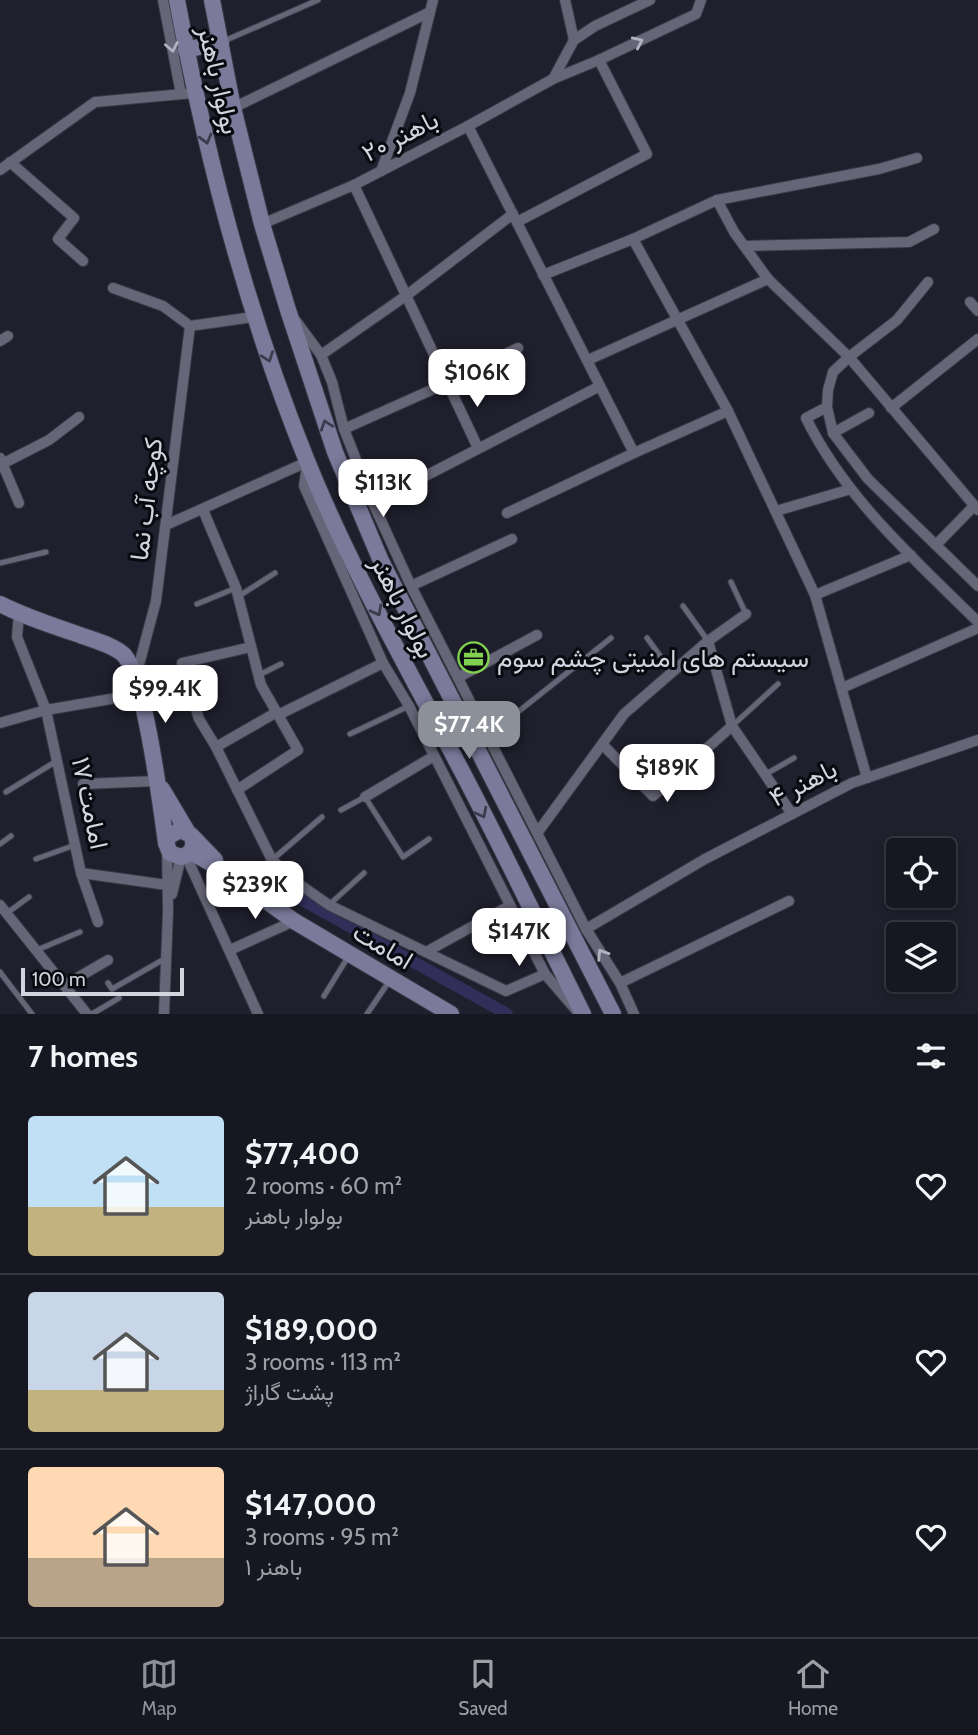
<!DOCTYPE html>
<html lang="en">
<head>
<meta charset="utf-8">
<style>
	:root { --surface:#171722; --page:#24242f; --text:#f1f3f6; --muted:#9e9fa5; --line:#363640; --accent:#8c9099 }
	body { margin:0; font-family:Cabin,Vazirmatn,sans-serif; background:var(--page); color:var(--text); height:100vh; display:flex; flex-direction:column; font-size:26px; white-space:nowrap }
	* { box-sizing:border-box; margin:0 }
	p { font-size:23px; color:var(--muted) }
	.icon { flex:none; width:38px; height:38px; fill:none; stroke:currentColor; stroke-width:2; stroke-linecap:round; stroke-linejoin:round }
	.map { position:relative; height:1014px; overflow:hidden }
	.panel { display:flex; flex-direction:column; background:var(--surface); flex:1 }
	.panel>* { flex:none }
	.fabs { position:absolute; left:886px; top:838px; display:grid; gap:14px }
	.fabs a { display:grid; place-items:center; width:70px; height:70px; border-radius:7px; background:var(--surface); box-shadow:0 4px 10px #0003,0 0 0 2px var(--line); font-size:35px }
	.scale { position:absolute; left:21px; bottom:18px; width:163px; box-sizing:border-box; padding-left:7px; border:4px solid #d4d4df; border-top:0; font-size:19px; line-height:24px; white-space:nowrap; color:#d4d4df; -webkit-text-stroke:5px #090910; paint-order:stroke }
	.price { position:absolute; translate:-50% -60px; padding:0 16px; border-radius:14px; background:#fff; color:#222; font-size:23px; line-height:46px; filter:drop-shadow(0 2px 4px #0008) }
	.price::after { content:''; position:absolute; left:50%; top:42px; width:21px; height:16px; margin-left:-10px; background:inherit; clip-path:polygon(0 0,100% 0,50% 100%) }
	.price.selected { background:var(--accent); color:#fff }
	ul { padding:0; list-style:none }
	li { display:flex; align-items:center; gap:21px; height:175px; padding:0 28px }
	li+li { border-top:2px solid var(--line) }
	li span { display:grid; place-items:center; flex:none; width:196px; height:140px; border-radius:7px; color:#555 }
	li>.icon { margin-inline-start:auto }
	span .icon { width:84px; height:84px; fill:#fffc; stroke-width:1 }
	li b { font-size:30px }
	h2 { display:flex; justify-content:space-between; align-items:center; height:84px; padding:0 28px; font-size:30px }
	.tabs { display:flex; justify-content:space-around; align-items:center; height:98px; border-top:2px solid var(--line); background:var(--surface); font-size:19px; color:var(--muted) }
	.tabs a { display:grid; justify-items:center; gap:4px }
	.tabs .selected { color:var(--accent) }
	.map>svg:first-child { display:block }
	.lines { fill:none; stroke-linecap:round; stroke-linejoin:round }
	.canal { stroke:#312e5a; stroke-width:12 }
	.lane-casing { stroke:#3a3945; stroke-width:7 }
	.street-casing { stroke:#3a3945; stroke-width:12 }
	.secondary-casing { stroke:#3a3945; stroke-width:18 }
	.lane { stroke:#666678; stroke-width:5 }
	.street { stroke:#666678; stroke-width:10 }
	.secondary { stroke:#7b7a9b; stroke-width:16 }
	.oneway { stroke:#b3b3c0 }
	.oneway2 { stroke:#3c3c4f }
	.labels { text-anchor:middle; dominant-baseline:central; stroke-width:6; stroke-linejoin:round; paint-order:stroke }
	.street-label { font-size:26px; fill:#d4d4df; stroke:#090910 }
	.poi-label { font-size:26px; fill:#d4d4df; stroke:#090910; text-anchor:start }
</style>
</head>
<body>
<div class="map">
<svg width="978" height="1014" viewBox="0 0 978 1014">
	<rect width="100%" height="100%" fill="#1f1f2d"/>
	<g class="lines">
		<path class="canal" d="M270,882L507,1014"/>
		<defs>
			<g id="lane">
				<path d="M224,41L318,0"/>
				<path d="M0,563L46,552"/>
				<path d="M731,582L746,614"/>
				<path d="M239,596L275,573"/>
				<path d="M197,604L236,588"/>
				<path d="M683,606L708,641"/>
				<path d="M647,638L672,672"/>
				<path d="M259,675L281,664"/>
				<path d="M732,726L778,684"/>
				<path d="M350,734L409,706"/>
				<path d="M489,735L611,638"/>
				<path d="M766,774L794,758"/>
				<path d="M6,792L55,762"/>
				<path d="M341,810L365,797L403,857L429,839"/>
				<path d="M0,844L11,836"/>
				<path d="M36,859L75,845"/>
				<path d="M272,860L322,817"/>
				<path d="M330,904L364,873"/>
				<path d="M7,913L29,897"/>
				<path d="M37,950L80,932"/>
				<path d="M0,972L32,1014"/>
				<path d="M108,983L112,989L166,958"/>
				<path d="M324,996L348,957"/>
				<path d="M92,1014L119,998"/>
				<path d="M367,1014L390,980"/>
			</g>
			<g id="street">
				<path d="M163,0L181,94"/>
				<path d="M565,0L574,40"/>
				<path d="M553,79L574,40L595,26L650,0"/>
				<path d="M233,108L428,13"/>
				<path d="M468,126L634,453"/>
				<path d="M10,162L74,218L58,239L83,261"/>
				<path d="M0,170L95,102L194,93"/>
				<path d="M381,171L410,93L433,0"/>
				<path d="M354,185L478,448"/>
				<path d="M717,200L734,232L768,279L849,357L978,510"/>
				<path d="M517,222L647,154L599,60"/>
				<path d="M262,224L354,185L468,126L553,79L599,60L696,14L701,0"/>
				<path d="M633,239L728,411L815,595L867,778"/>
				<path d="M745,246L909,242L934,229"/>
				<path d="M543,275L633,239L717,200L879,169L917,158"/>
				<path d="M928,282L897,320L849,357L833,372L828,390L827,407L806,418C845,498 915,560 978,622"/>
				<path d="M113,288L163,306L190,326L253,317"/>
				<path d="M970,302L978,311"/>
				<path d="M296,321L321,355L332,382L344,429L373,503L411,586L586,929L620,983L634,1014"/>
				<path d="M0,341L8,336"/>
				<path d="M321,355L407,295L513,214"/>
				<path d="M588,360L768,279"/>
				<path d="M827,407L833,433L868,479L978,586"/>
				<path d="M891,408L978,339"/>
				<path d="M344,429L447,383L518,348"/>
				<path d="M833,433L869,413"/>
				<path d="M0,458L19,503"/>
				<path d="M4,463L49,440L79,417"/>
				<path d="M307,465L304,486L383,663L409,706L545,974L576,1010"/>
				<path d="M373,503L600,386"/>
				<path d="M203,510L236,588L261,685L298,750L237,790"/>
				<path d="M776,511L851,489"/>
				<path d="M507,513L634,453L728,411"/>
				<path d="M166,525L307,462"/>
				<path d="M936,545L974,506"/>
				<path d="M411,586L512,539"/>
				<path d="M815,595L911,555"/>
				<path d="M19,613L17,637L46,710L81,873L98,922"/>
				<path d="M708,641L732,726L792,814"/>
				<path d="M251,647L182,663L199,719L216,747L272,860L296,882L329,905L506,991L545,974"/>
				<path d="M136,676L156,601L190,326"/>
				<path d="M459,677L537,635"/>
				<path d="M842,688L978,628"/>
				<path d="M278,715L383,663"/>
				<path d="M0,723L46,710L140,694"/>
				<path d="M603,745L653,796L732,726"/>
				<path d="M216,747L277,712"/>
				<path d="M83,784L157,781"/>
				<path d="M365,797L434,756"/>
				<path d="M538,832L624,714L708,641L746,614"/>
				<path d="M186,856L258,1014"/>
				<path d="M81,873L167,885"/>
				<path d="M172,894L181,857"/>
				<path d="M0,905L87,1014"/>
				<path d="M281,911L295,890L296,882"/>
				<path d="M586,929L705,859L852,783L978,740"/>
				<path d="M230,950L294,921"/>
				<path d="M426,952L509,906"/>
				<path d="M620,983L789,901"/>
				<path d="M65,985L108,960"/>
				<path d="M164,1014L168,911L167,848"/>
			</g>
			<g id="secondary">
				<path d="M177,0C206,157 247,313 307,461C349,565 405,663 457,762C501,845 541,930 583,1014"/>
				<path d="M212,0L233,108L262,224L288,310L335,452L381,561L613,1014"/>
				<path d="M186,50L221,42"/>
				<path d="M0,604C26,617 53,626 80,635C93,640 114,645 124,655C145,678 161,807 166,843"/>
				<path d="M162,789L187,831"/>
				<path d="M191,835C196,846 192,854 181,857L170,853L166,843L169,836L180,830L191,835L215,860"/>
				<path d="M191,852L223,870L294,921L451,1014"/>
			</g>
		</defs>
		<use href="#lane" class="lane-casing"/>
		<use href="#street" class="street-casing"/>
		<use href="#secondary" class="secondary-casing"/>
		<use href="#lane" class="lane"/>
		<use href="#street" class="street"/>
		<use href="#secondary" class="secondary"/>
	</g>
	<defs><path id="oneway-chevron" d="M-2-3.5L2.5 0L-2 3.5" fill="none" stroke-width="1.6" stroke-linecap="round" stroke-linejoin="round" transform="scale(1.75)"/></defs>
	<g class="oneway">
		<use href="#oneway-chevron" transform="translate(638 42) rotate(-25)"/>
		<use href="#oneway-chevron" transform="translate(172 47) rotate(79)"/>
		<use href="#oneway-chevron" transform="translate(602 954) rotate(-123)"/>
	</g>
	<g class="oneway2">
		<use href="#oneway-chevron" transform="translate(206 139) rotate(75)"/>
		<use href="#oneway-chevron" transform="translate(268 357) rotate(70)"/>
		<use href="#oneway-chevron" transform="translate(326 425) rotate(-109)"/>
		<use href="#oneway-chevron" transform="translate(377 611) rotate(62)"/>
		<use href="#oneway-chevron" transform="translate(482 813) rotate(63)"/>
	</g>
	<defs>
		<symbol id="office-ring" viewBox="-11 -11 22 22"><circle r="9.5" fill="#090910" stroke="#81d050" stroke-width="1.5"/><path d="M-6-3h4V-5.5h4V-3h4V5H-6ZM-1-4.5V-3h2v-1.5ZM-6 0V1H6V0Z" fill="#81d050"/></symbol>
	</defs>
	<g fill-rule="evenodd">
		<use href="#office-ring" x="456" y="640" width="35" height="35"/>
	</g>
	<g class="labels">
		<g class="street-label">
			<text transform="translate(219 80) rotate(77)">بولوار باهنر</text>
			<text transform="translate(400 136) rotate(-27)">باهنر ۲۰</text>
			<text transform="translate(146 499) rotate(-83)">کوچه آب نما</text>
			<text transform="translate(403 607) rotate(63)">بولوار باهنر</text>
			<text transform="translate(803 783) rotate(-27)">باهنر ۴</text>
			<text transform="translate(90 803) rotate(78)">امامت ۱۷</text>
			<text transform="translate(383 946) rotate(31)">امامت</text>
		</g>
		<g class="poi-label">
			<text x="497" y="658">سیستم های امنیتی چشم سوم</text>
		</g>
	</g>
</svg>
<div class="fabs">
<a><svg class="icon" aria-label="locate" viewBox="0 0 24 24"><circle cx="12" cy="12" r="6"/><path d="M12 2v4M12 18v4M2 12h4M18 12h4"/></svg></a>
<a><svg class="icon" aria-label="layers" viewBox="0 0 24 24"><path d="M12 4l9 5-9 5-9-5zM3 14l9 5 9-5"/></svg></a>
</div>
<div class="scale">100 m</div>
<b class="price" style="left:477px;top:409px">$106K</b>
<b class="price" style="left:383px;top:519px">$113K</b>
<b class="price" style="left:165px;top:725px">$99.4K</b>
<b class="price selected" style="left:469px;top:761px">$77.4K</b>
<b class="price" style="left:667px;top:804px">$189K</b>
<b class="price" style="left:255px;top:921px">$239K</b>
<b class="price" style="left:519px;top:968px">$147K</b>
</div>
<section class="panel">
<h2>7 homes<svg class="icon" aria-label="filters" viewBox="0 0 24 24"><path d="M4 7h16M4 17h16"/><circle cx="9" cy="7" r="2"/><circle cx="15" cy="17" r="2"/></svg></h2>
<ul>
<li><span style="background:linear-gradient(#bfe0f5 65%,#c2b280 0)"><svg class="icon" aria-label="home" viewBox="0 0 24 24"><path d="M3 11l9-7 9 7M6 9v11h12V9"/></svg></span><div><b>$77,400</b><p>2 rooms · 60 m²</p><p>بولوار باهنر</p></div><svg class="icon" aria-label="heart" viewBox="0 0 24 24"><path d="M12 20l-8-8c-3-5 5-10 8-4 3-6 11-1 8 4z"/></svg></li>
<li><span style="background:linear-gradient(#c9d6e8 70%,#c2b280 0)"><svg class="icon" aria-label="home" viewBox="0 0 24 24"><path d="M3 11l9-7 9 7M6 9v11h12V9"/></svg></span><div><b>$189,000</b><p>3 rooms · 113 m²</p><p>پشت گاراژ</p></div><svg class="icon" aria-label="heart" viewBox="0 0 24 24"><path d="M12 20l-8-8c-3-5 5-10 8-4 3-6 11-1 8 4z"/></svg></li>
<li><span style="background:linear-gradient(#ffd9b3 65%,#b9a48a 0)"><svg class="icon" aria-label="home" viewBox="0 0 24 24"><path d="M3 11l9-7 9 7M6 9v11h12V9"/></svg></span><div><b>$147,000</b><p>3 rooms · 95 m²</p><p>باهنر ۱</p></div><svg class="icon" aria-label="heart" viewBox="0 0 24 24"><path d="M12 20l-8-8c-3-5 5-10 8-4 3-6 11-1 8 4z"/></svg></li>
</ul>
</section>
<nav class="tabs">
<a class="selected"><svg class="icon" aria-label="map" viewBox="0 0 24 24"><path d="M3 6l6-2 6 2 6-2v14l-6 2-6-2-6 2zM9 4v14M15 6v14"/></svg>Map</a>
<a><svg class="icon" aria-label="saved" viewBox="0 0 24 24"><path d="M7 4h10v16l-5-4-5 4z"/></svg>Saved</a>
<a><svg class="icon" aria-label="home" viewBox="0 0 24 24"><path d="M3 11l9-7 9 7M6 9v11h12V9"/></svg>Home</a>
</nav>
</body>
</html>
